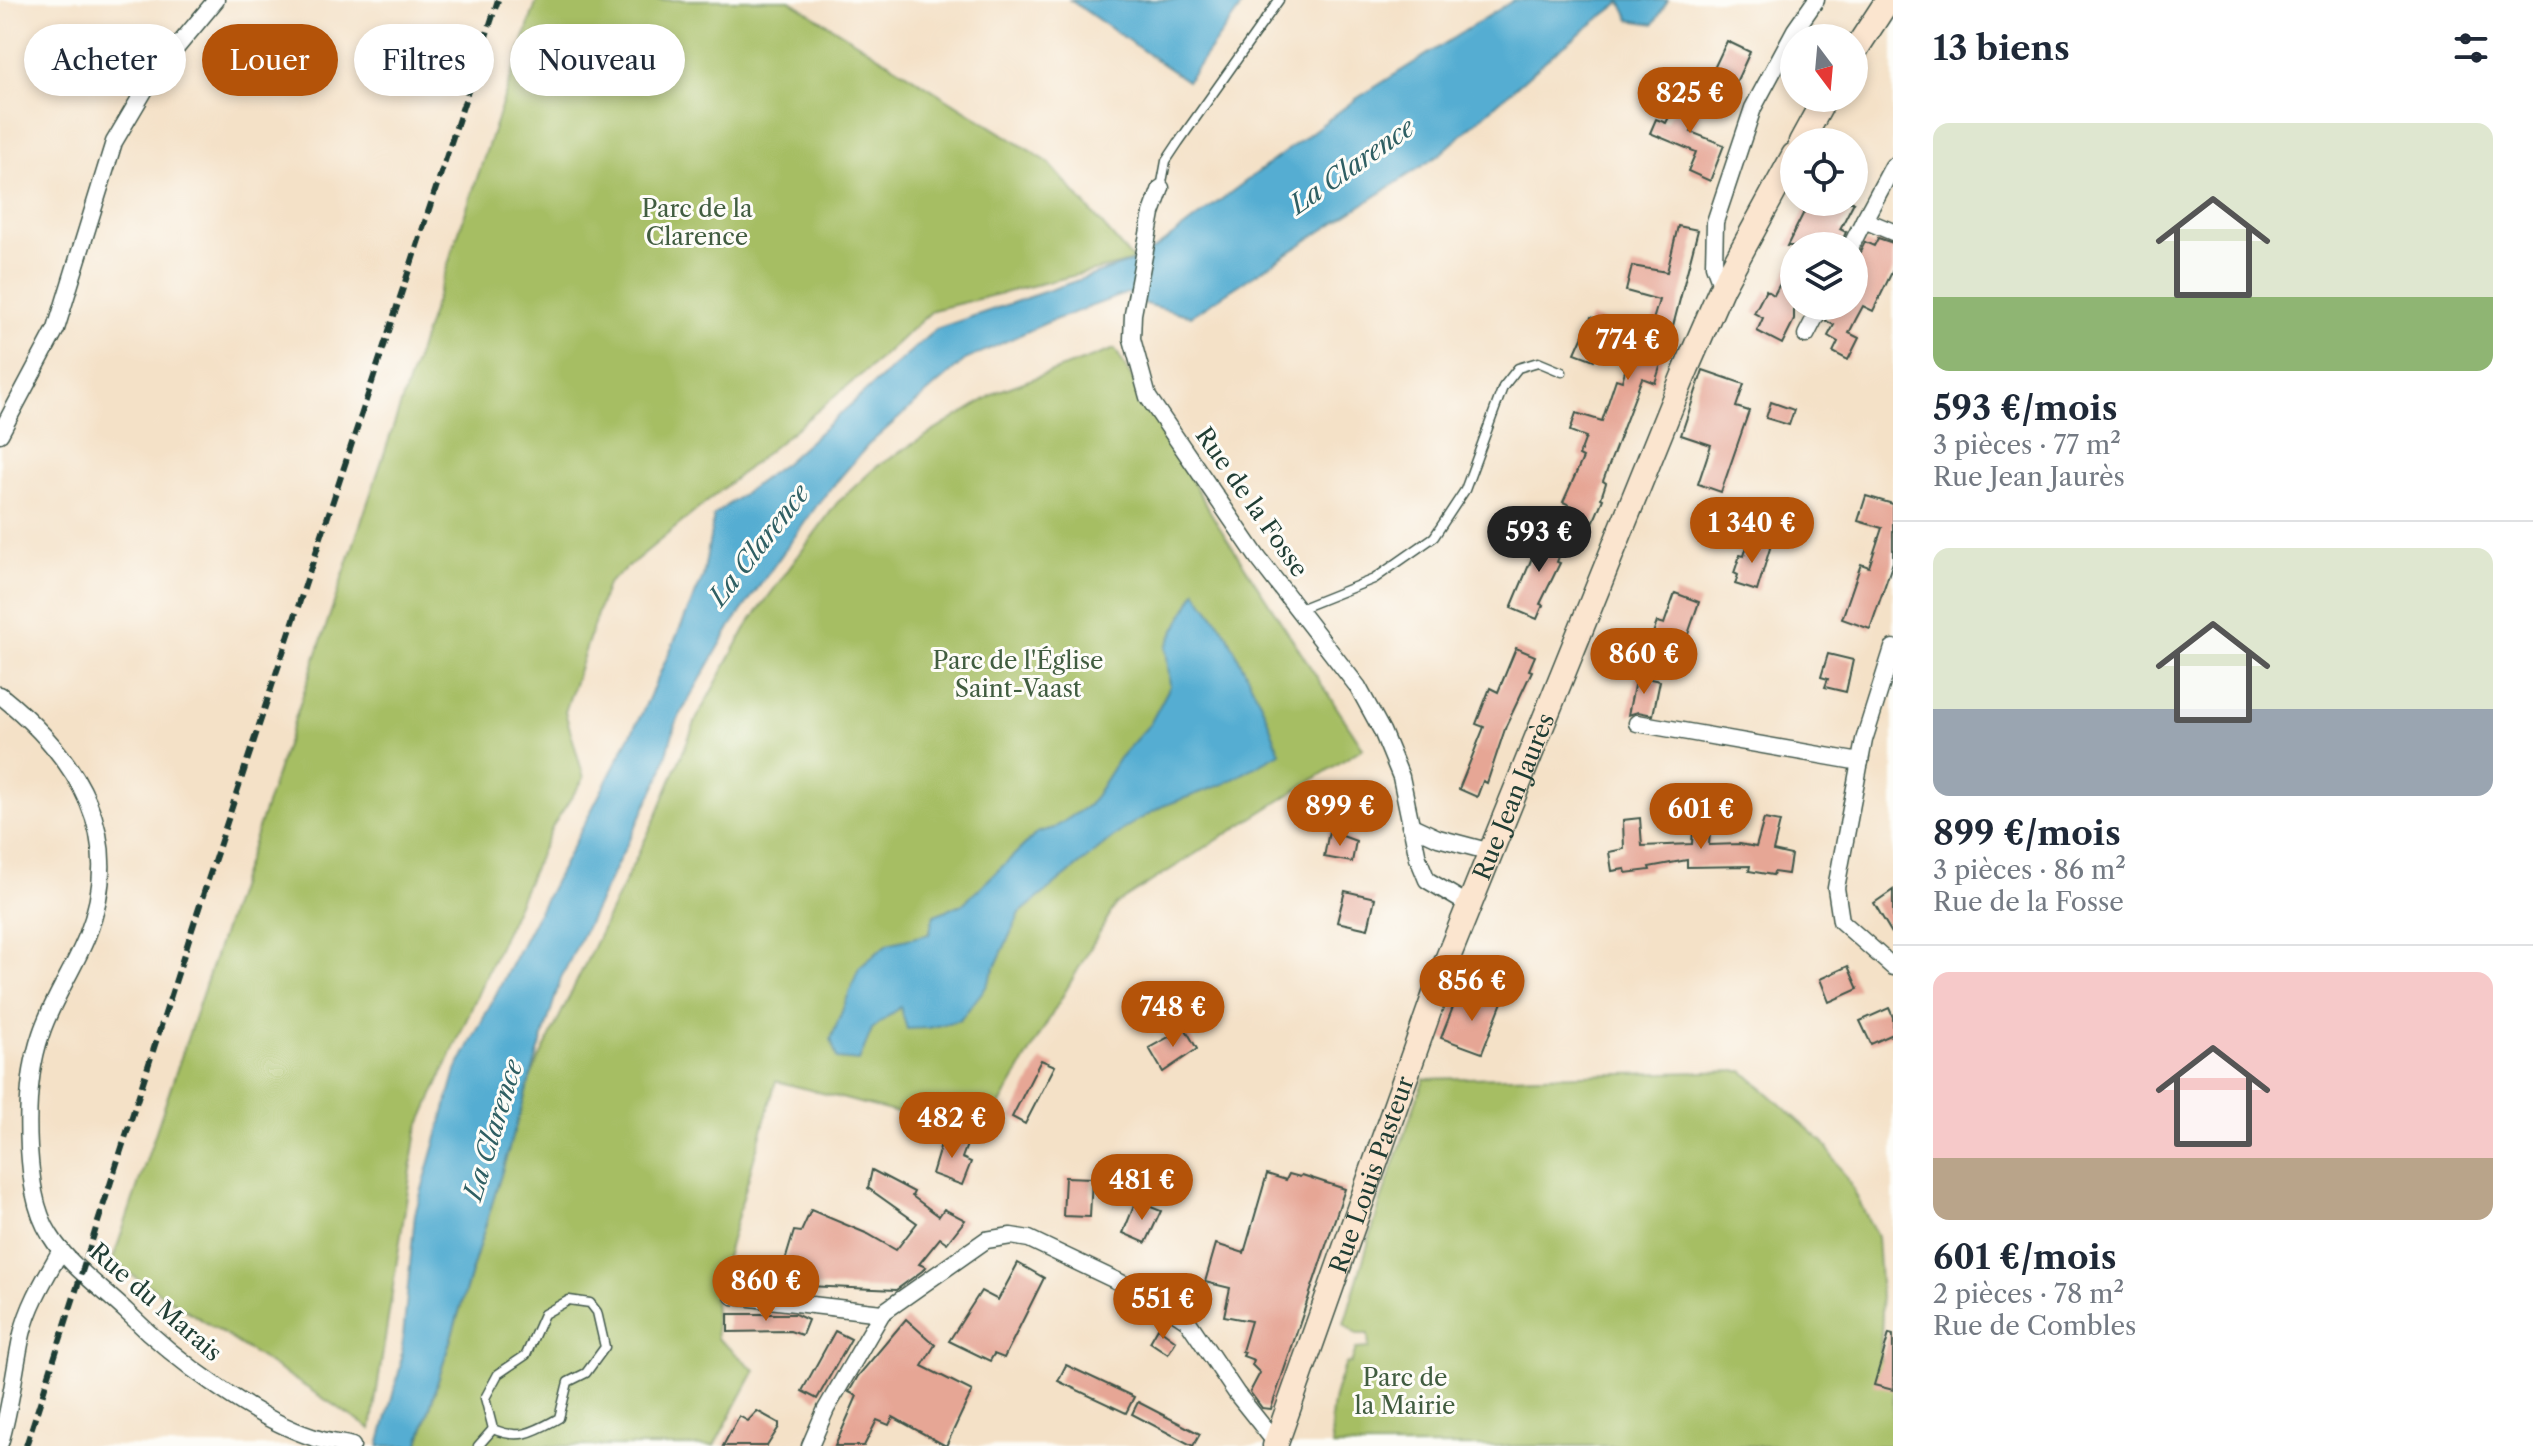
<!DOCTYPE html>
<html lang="fr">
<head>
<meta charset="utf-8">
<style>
	:root { --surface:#fff; --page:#f6f6f7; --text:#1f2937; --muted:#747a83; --line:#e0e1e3; --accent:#b45309 }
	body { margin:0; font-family:"Libre Caslon Text",serif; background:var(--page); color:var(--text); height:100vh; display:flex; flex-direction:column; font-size:30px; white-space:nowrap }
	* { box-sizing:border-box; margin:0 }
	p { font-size:26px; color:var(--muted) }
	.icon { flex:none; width:44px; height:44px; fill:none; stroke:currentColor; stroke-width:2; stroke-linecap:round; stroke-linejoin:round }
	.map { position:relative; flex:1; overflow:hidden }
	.side { display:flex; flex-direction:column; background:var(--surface); width:640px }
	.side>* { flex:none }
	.guide { position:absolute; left:24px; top:24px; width:760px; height:72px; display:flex; gap:16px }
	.needle { width:52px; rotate:164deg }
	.buttons { position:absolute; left:1780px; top:24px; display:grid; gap:16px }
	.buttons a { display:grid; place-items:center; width:88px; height:88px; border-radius:50%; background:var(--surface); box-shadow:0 4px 12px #0003; font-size:40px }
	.price { position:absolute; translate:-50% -68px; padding:0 18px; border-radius:28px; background:var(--accent); color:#fff; font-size:26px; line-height:52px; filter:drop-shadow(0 2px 4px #0008) }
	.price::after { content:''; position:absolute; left:50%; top:48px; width:24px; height:18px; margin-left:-12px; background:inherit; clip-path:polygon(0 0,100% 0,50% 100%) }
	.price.on { background:#222; color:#fff }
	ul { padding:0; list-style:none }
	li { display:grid; align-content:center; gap:16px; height:424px; padding:0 40px }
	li+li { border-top:2px solid var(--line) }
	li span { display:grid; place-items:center; height:248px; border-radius:16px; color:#555 }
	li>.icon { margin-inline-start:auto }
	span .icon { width:144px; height:144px; fill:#fffc; stroke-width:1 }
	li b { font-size:34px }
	h2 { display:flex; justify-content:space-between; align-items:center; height:96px; padding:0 40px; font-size:34px }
	.chip { padding:0 28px; border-radius:36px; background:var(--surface); box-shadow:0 4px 12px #0003; font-size:28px; line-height:72px }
	.chip.on { background:var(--accent); color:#fff }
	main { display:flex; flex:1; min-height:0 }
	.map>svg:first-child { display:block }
	.green { fill:#a6be63; stroke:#627e4c; stroke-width:2 }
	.water { fill:#55add2; stroke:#3a7583; stroke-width:2 }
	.building { fill:#e6a695 }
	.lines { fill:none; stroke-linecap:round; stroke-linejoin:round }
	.lane-casing { stroke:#3f564a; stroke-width:11 }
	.street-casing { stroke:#3f564a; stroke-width:19 }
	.secondary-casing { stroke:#3f564a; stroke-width:27 }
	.lane { stroke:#fff; stroke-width:8 }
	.street { stroke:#fff; stroke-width:16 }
	.secondary { stroke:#fbe5cf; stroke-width:24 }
	.rail { stroke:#1f3d34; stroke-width:6; stroke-dasharray:12 6; stroke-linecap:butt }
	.labels { text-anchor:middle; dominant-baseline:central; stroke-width:6; stroke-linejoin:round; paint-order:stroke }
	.park-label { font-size:24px; fill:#415d40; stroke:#fdfcf7 }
	.street-label { font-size:24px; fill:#1f3d34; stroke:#fdfcf7 }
	.water-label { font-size:26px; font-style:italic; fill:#2f5f63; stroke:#fdfcf7 }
</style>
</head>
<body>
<main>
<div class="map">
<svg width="1893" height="1446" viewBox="0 0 1893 1446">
	<rect width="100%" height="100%" fill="#fdfcf7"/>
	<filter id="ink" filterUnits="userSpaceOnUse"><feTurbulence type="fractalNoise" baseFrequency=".0125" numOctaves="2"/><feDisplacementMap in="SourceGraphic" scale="16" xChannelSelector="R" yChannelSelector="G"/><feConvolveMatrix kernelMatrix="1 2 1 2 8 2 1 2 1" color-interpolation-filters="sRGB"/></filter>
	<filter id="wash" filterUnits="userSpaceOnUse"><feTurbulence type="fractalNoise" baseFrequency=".006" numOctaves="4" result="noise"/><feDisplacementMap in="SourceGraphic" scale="32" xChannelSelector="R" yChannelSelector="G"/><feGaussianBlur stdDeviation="1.8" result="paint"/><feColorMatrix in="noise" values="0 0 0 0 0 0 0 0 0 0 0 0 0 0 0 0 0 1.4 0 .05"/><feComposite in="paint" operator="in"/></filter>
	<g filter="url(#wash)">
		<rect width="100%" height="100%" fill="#f4e1c7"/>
		<g class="green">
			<path d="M537,0H789L1048,162L1134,261L933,310L868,369L607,584L565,712L584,778L552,827L417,1131L371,1429L112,1262Z"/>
			<path d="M1115,349L1218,525L1363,748L1116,904L982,1135L776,1081L714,1300L717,1338L755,1370L714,1446H426L419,1444L531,1076L655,819L697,718L747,626L837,503L877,466L999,391Z"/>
			<path d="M1743,1071L1824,1143L1852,1187L1877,1237L1882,1314L1880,1360L1893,1365V1446H1333C1328,1416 1333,1391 1346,1364L1351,1363L1356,1349L1369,1348L1368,1334H1356L1344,1324L1381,1201L1424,1079Z"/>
		</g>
		<g class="water">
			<path d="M1070,0H1246L1187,81Z"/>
			<path d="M1514,0H1668L1654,24L1630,20L1621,2L1553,54L1439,155L1191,316L1146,304L1127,293L1046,323L965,360L868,445L820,501L731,626L676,722L661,775L561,978L418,1446H379L400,1368L415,1214L456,1071L643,711L703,577L714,515L785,463L936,329L1134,261L1159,246L1356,99Z"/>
			<path d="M1196,591L1227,634L1264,710L1280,753L1224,784L1163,806L1125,828L1020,913L986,987L960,1020L929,1028L907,1029L900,1007L872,1029L859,1061L837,1059L831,1039L859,968L887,944L929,934L934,915L963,904L1037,833L1054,828L1090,804L1119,758L1150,724L1170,686L1166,647Z"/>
		</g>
		<g id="blocks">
			<g class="building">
				<path d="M1727,41L1750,52L1733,89L1709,79Z"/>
				<path d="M1695,90L1708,97L1691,132L1724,145L1710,181L1688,171L1696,152L1650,133L1656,119L1666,123L1680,95L1690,99Z"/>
				<path d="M1809,202H1854L1840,229L1846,232L1840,246H1787Z"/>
				<path d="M1678,226L1698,230L1673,326L1655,383L1642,378L1603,481L1606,483L1601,498L1603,499L1593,523L1591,522L1584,537L1565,529L1574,507L1563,502L1583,458L1579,456L1586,437L1570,431L1576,413L1602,421L1616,379L1622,381L1633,344L1645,347L1659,300L1626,291L1632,266L1667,272Z"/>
				<path d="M1878,238L1893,243V270L1873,311L1863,306L1856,319L1849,333L1859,338L1848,360L1833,352L1838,342L1828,336L1834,325L1826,321L1832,306H1854V286L1860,274L1854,270V256L1860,252L1865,242L1874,246Z"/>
				<path d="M1794,257V320L1782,344L1757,331L1763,318L1754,313L1766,290L1774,295Z"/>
				<path d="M1591,317L1607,322L1594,360L1575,353Z"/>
				<path d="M1703,370L1744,384L1736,407L1749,411L1721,492L1698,484L1711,445L1681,435Z"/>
				<path d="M1771,402L1794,410L1789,425L1766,418Z"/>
				<path d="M1866,496L1893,504V562L1870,629L1842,619L1861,564L1869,567L1882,528L1858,521Z"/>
				<path d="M1544,529L1566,538L1557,562L1560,563L1540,604L1543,605L1537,619L1511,608Z"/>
				<path d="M1749,539L1771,545L1757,591L1735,584L1738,575L1734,573L1740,555L1744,556Z"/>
				<path d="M1675,593L1699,602L1684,646L1652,636L1657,622L1664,624Z"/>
				<path d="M1516,648L1535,656L1529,670L1532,671L1506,726L1487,783L1483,781L1477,797L1459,789L1484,727L1476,724L1490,688L1498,692Z"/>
				<path d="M1828,654L1853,660L1846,692L1825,687L1828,679L1821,677Z"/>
				<path d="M1636,676L1660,681L1653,715L1638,712L1628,715Z"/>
				<path d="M1694,816L1711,817L1709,845L1740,844L1756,847L1764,819L1780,822L1773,851L1791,855L1788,874L1774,872L1773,875L1749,871L1750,866L1687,867V860L1649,867L1650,870L1626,873L1625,869L1612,871L1609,852L1624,849L1623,820L1640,818L1642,846L1692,844Z"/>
				<path d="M1329,831L1356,841L1352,862L1324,857Z"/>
				<path d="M1893,890V935L1874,903Z"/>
				<path d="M1345,891L1375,898L1368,929L1337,922Z"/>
				<path d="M1848,966L1858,989L1829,1002L1820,979Z"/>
				<path d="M1504,997L1482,1053L1441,1038L1455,1002Z"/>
				<path d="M1889,1008L1893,1017V1034L1871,1044L1860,1021Z"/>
				<path d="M1185,1028L1197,1049L1163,1072L1149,1048Z"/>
				<path d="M1041,1060L1055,1066L1025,1124L1012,1117Z"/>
				<path d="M944,1134L968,1142L962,1158L971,1162L962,1185L932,1174Z"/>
				<path d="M872,1170L914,1192L912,1196L939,1216L944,1209L965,1220L947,1243L940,1238L919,1264L926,1267L922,1271L896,1290L807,1286L779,1281L794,1231L801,1232L811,1210L868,1234L896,1250L917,1223L868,1188Z"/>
				<path d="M1267,1174L1286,1180L1289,1174L1300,1177L1302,1175L1345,1189L1271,1409L1262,1408L1250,1392L1260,1373L1252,1365L1254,1360L1243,1356L1245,1352L1242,1351L1251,1321L1224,1316L1230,1288L1205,1282L1216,1244L1244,1253Z"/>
				<path d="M1065,1177L1092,1178L1090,1217L1063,1216Z"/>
				<path d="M1136,1201L1161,1211L1146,1243L1123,1233Z"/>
				<path d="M1018,1263L1044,1278L1004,1358L994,1354L990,1361L949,1341L981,1291L998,1300Z"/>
				<path d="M728,1314H795L808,1320L802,1335L790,1331L728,1332Z"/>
				<path d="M906,1319L935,1345L922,1366L972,1391L946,1446L893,1417L889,1425L877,1420L864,1446H835L857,1396L849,1392L858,1376Z"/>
				<path d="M1158,1328L1176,1341L1168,1354L1150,1342Z"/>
				<path d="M835,1331L851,1339L817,1399L802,1391Z"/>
				<path d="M1889,1334L1893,1335V1390L1874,1385Z"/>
				<path d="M1066,1365L1134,1397L1126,1413L1058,1381Z"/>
				<path d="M1138,1402L1200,1434L1193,1446L1132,1414Z"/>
				<path d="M757,1411L779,1423V1427L767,1446H723L739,1416L748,1421Z"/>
			</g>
		</g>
	</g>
	<g filter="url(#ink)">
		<use href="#blocks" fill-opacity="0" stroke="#3f564a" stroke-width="2"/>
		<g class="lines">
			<defs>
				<g id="lane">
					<path d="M1161,188L1166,161L1178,143L1279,0"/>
					<path d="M1299,609L1374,579L1434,537L1465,490L1503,387L1518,368L1538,362L1562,372"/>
					<path d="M569,1300L590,1303L597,1312L605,1347L586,1373L568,1382L559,1418C535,1431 520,1441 493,1429L485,1398L498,1374L526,1355L544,1314Z"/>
					<path d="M478,1446L493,1429"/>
				</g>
				<g id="street">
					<path d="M1161,188L1152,213L1133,314L1132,339L1148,397L1258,558L1358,687L1382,731L1401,777L1418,858L1427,880L1469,905"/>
					<path d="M1864,220L1893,166"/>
					<path d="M1851,246L1864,220L1893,232"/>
					<path d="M1722,287L1714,265L1715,222L1753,108L1795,30L1816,0"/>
					<path d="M1806,335L1821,306"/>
					<path d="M0,434L56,329L114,142L153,76L216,0"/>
					<path d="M1893,648L1864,740L1836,888L1841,921L1893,967"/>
					<path d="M0,695C78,758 127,835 87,936C74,969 52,1000 41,1034C29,1069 27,1111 29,1148C31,1177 34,1210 50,1235C68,1265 102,1288 127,1312C174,1359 257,1422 322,1440C332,1443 342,1443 352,1446"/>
					<path d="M1637,723L1860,762"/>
					<path d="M1410,825L1438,838L1491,852"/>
					<path d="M733,1296L882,1313"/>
					<path d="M0,1443C11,1407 14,1371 22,1334C29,1304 46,1277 61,1250"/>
					<path d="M810,1446L826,1409L882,1313L986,1240L1011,1236L1029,1239L1157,1300L1187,1320L1237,1394L1276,1443"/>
				</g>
				<g id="secondary">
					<path d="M1854,52L1888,0"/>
					<path d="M1801,142L1825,98"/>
					<path id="s1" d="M1275,1446L1447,960L1687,367L1722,287L1794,155"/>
				</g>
			</defs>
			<use href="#lane" class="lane-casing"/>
			<use href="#street" class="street-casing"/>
			<use href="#secondary" class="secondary-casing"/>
			<use href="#lane" class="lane"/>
			<use href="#street" class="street"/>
			<use href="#secondary" class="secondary"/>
			<path class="rail" d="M26,1446L208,880L498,0"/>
		</g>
	</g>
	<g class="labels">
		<g class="park-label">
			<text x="697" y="208">Parc de la<tspan x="697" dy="28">Clarence</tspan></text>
			<text x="1018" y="660">Parc de l'Église<tspan x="1018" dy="28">Saint-Vaast</tspan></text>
			<text x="1405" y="1377">Parc de<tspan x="1405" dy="28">la Mairie</tspan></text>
		</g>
		<g class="street-label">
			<text transform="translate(1252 502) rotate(55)">Rue de la Fosse</text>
			<text stroke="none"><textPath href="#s1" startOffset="692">Rue Jean Jaurès</textPath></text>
			<text stroke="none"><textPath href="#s1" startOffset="288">Rue Louis Pasteur</textPath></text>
			<text transform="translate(156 1302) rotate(41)">Rue du Marais</text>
		</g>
		<g class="water-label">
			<text transform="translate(1352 166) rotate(-35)">La Clarence</text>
			<text transform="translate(759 545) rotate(-52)">La Clarence</text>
			<text transform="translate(493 1130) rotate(-73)">La Clarence</text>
		</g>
	</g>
</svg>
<div class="buttons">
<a><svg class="needle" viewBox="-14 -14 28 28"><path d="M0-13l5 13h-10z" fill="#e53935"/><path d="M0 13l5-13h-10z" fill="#747a83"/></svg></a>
<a><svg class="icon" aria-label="locate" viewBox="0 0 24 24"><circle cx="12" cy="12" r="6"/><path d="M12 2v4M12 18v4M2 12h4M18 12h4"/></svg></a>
<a><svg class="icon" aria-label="layers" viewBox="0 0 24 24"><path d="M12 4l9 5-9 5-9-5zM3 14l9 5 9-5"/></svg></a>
</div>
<b class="price" style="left:1690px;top:135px">825 €</b>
<b class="price" style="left:1628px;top:382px">774 €</b>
<b class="price" style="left:1752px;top:565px">1 340 €</b>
<b class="price on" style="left:1539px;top:574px">593 €</b>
<b class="price" style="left:1644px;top:696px">860 €</b>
<b class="price" style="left:1340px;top:848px">899 €</b>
<b class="price" style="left:1701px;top:851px">601 €</b>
<b class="price" style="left:1472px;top:1023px">856 €</b>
<b class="price" style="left:1173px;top:1049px">748 €</b>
<b class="price" style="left:952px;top:1160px">482 €</b>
<b class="price" style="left:1142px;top:1222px">481 €</b>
<b class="price" style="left:766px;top:1323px">860 €</b>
<b class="price" style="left:1163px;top:1341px">551 €</b>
<div class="guide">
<a class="chip">Acheter</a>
<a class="chip on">Louer</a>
<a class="chip">Filtres</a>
<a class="chip">Nouveau</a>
</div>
</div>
<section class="side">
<h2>13 biens<svg class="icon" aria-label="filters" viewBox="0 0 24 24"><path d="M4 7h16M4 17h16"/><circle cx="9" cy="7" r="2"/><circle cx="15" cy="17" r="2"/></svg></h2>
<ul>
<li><span style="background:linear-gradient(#dfe7d0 70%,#8fb573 0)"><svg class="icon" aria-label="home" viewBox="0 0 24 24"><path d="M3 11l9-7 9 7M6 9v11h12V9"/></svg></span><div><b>593 €/mois</b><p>3 pièces · 77 m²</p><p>Rue Jean Jaurès</p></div></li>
<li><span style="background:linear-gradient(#dfe7d0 65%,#9aa5b1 0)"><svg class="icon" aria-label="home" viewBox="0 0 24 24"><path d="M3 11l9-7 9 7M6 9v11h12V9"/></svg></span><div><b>899 €/mois</b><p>3 pièces · 86 m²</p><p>Rue de la Fosse</p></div></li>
<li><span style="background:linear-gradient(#f6c9c9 75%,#b9a48a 0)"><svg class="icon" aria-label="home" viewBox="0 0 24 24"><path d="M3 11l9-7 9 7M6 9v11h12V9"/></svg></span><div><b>601 €/mois</b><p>2 pièces · 78 m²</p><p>Rue de Combles</p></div></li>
</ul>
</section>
</main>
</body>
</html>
